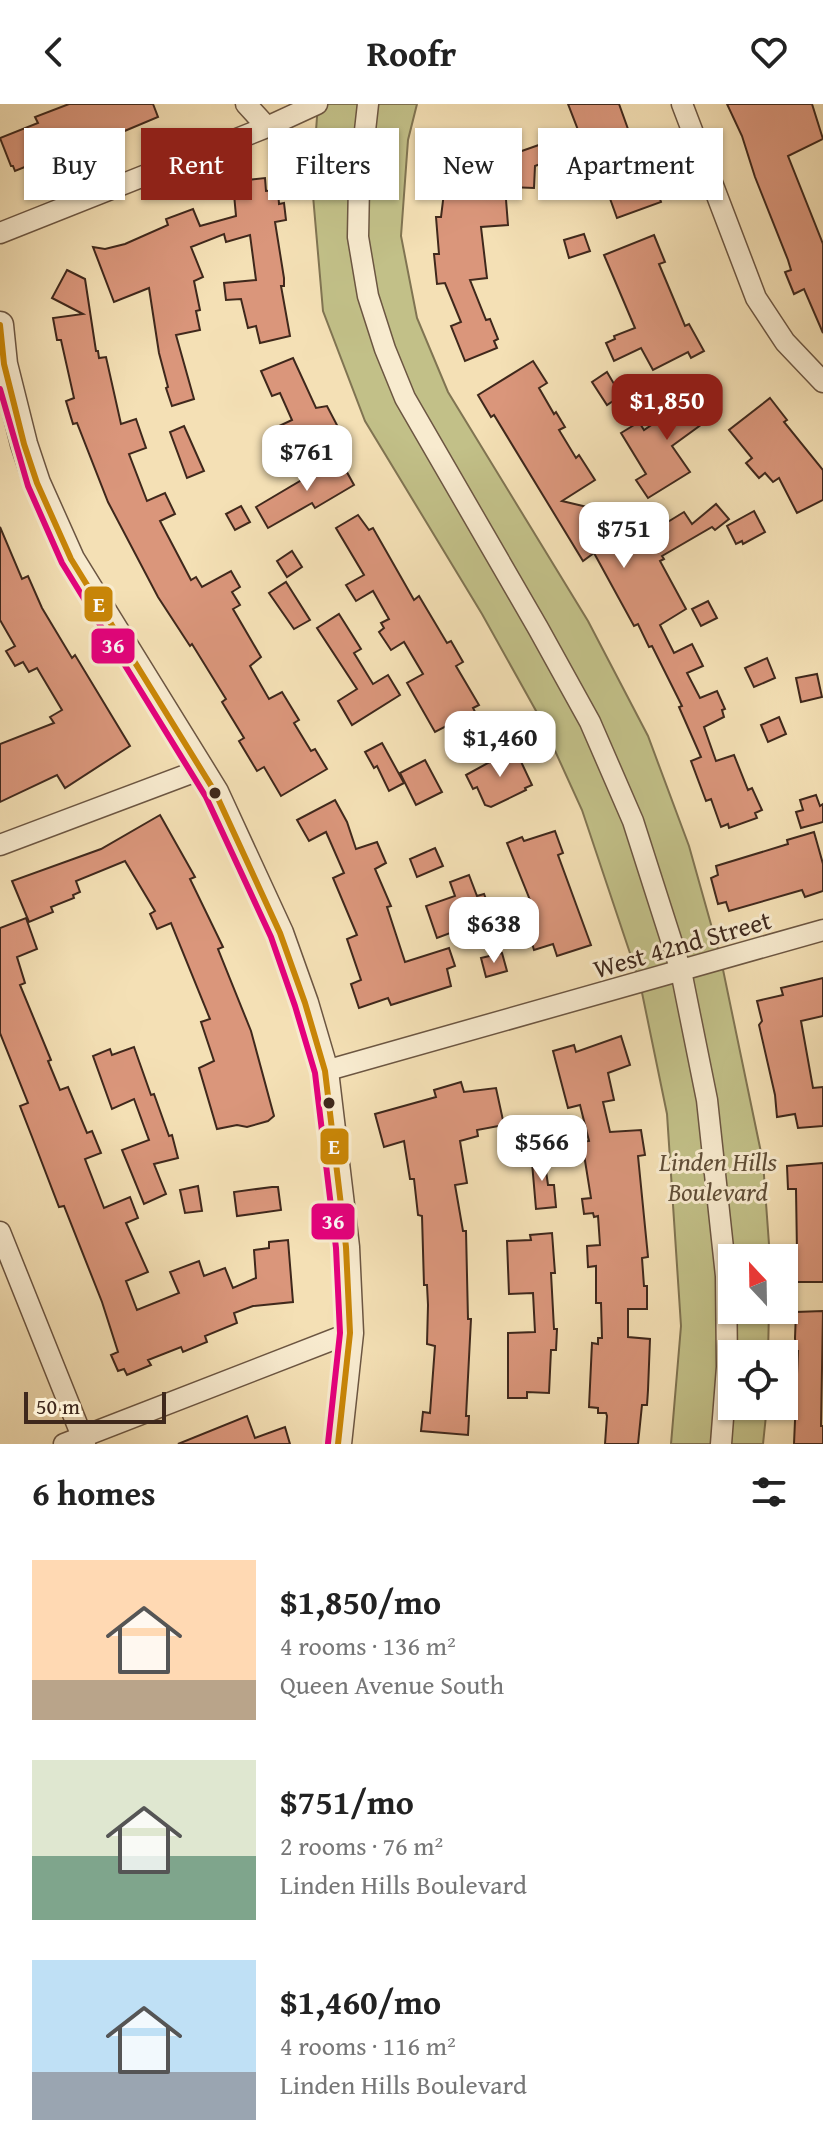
<!DOCTYPE html>
<html lang="en">
<head>
<meta charset="utf-8">
<style>
	:root { --surface:#fff; --page:#f6f6f6; --text:#222; --muted:#767676; --accent:#8f2418 }
	body { margin:0; font-family:"Gentium Book Plus",serif; background:var(--page); color:var(--text); height:100vh; display:flex; flex-direction:column; font-size:30px; white-space:nowrap }
	* { box-sizing:border-box; margin:0 }
	p { font-size:26px; color:var(--muted) }
	.icon { flex:none; width:44px; height:44px; fill:none; stroke:currentColor; stroke-width:2; stroke-linecap:round; stroke-linejoin:round }
	.map { position:relative; height:1340px; overflow:hidden }
	.side { display:flex; flex-direction:column; background:var(--surface); flex:1 }
	.side>* { flex:none }
	.hud { position:absolute; left:24px; top:24px; width:776px; height:72px; display:flex; gap:16px }
	.needle { width:52px; rotate:338deg }
	.fabs { position:absolute; left:718px; top:1140px; display:grid; gap:16px }
	.fabs a { display:grid; place-items:center; width:80px; height:80px; border-radius:0px; background:var(--surface); box-shadow:0 2px 6px #0004; font-size:40px }
	.scale { position:absolute; left:24px; bottom:20px; width:142px; box-sizing:border-box; padding-left:8px; border:4px solid #3f281c; border-top:0; font-size:22px; line-height:28px; white-space:nowrap; color:#3f281c; -webkit-text-stroke:6px #f8ebcf; paint-order:stroke }
	.price { position:absolute; translate:-50% -68px; padding:0 18px; border-radius:16px; background:#fff; color:#222; font-size:26px; line-height:52px; filter:drop-shadow(0 2px 4px #0008) }
	.price::after { content:''; position:absolute; left:50%; top:48px; width:24px; height:18px; margin-left:-12px; background:inherit; clip-path:polygon(0 0,100% 0,50% 100%) }
	.price.current { background:var(--accent); color:#fff }
	ul { padding:0; list-style:none }
	li { display:flex; align-items:center; gap:24px; height:200px; padding:0 32px }
	li span { display:grid; place-items:center; flex:none; width:224px; height:160px; border-radius:0px; color:#555 }
	li>.icon { margin-inline-start:auto }
	span .icon { width:96px; height:96px; fill:#fffc; stroke-width:1 }
	li b { font-size:34px }
	h2 { display:flex; justify-content:space-between; align-items:center; height:96px; padding:0 32px; font-size:34px }
	.pill { padding:0 28px; border-radius:0px; background:var(--surface); box-shadow:0 2px 6px #0004; font-size:28px; line-height:72px }
	.pill.current { background:var(--accent); color:#fff }
	header { display:flex; justify-content:space-between; align-items:center; height:104px; padding:0 32px; background:var(--surface); font-size:36px; font-weight:800 }
	.map>svg:first-child { display:block }
	.green { fill:#c2c088; stroke:#807452; stroke-width:2 }
	.building { fill:#da967b; stroke:#3f281c; stroke-width:2 }
	.lines { fill:none; stroke-linecap:round; stroke-linejoin:round }
	.minor-casing { stroke:#6c5642; stroke-width:23 }
	.tertiary-casing { stroke:#6c5642; stroke-width:29 }
	.minor { stroke:#f8ebcf; stroke-width:20 }
	.tertiary { stroke:#f8ebcf; stroke-width:26 }
	.bus-1-casing { stroke:#f8ebcf; stroke-width:12 }
	.bus-2-casing { stroke:#f8ebcf; stroke-width:12 }
	.bus-1 { stroke:#c98607; stroke-width:6 }
	.bus-2 { stroke:#e5007d; stroke-width:6 }
	.bus-dot { fill:#3f281c; stroke:#f8ebcf; stroke-width:3 }
	.labels { text-anchor:middle; dominant-baseline:central; stroke-width:6; stroke-linejoin:round; paint-order:stroke }
	.street-label { font-size:26px; fill:#3f281c; stroke:#f8ebcf }
	.park-label { font-size:26px; font-style:italic; fill:#604e37; stroke:#f8ebcf }
	.line-badge { stroke:#f8ebcf; stroke-width:3 }
	.badge-label { font-size:22px; text-anchor:middle; font-weight:bold; fill:#fff }
</style>
</head>
<body>
<header><svg class="icon" aria-label="back" viewBox="0 0 24 24"><path d="M15 5l-7 7 7 7"/></svg>Roofr<svg class="icon" aria-label="heart" viewBox="0 0 24 24"><path d="M12 20l-8-8c-3-5 5-10 8-4 3-6 11-1 8 4z"/></svg></header>
<div class="map">
<svg width="823" height="1340" viewBox="0 0 823 1340">
	<rect width="100%" height="100%" fill="#f4e0b5"/>
	<filter id="stains"><feTurbulence type="fractalNoise" baseFrequency=".0025" numOctaves="4"/><feColorMatrix values="0 0 0 0 .2 0 0 0 0 .09 0 0 0 0 .02 0 0 0 .5 -.17"/></filter>
	<radialGradient id="worn" r=".72"><stop offset=".6" stop-color="#630" stop-opacity="0"/><stop offset="1" stop-color="#630" stop-opacity=".3"/></radialGradient>
	<path class="green" d="M318,0H417L408,36L401,132L417,214L448,288L588,517L648,632L689,742L721,856L763,1058L770,1154H732V1206H769L768,1250H732V1302H767L763,1340H671L681,1222L667,1010L640,879L582,706L540,614L482,510L365,317L323,207L312,80Z"/>
	<g class="building">
		<path d="M69,0H153L158,13L108,34L102,38L103,40L89,45L84,39L15,67L13,62H11L0,34L38,19L35,13Z"/>
		<path d="M568,0H619L646,75L652,73L661,98L617,114L586,28L580,31Z"/>
		<path d="M727,0H812L823,35L788,52L823,140V229L804,185L794,190L785,168L791,166L788,156L755,73L742,32Z"/>
		<path d="M516,26V49L550,37L556,54L535,62L534,84L505,83L508,121L481,123L487,174L470,176L486,216L490,215L498,235L494,237L497,244L465,257L451,222L461,218L445,179L437,180L434,150H439L436,113H441L447,64L472,67L473,62H491L490,27Z"/>
		<path d="M265,74L266,87L278,86L279,100L284,99L286,116L275,118L284,174V182H281L290,232L260,239L256,222L248,224L241,195L226,196L224,179L256,176L250,131L226,138L224,130L191,143L203,173L194,177L200,206L196,207L200,226L176,231L194,295L172,302L166,284L168,283L159,249L149,184L114,198L93,143L105,145L125,140L168,121L166,115L193,105L200,122L236,112L234,90L249,88L248,76Z"/>
		<path d="M584,130L590,147L569,154L564,136Z"/>
		<path d="M654,131L665,158L659,160L685,222L689,220L704,247L691,254L688,248L653,266L641,244L614,257L606,239L615,235L614,232L635,224L604,151Z"/>
		<path d="M67,166L85,175L96,247H98L99,254L106,253L121,320L136,315L146,344L129,350L147,397L165,389L175,410L160,417L191,476L196,473L202,483L231,467L240,483L232,488L240,501L233,505L261,553L250,562L269,595L282,588L299,616L294,619L311,647L315,645L327,665L281,692L264,663L257,667L239,637L244,634L222,598L226,595L192,540L190,542L158,493L108,398L77,319L73,320L66,297L74,294L61,236H57L53,214L83,210L52,194Z"/>
		<path d="M293,254L316,304L327,302L338,323L290,349L277,323L292,316L280,289L272,292L261,267Z"/>
		<path d="M533,257L547,279L539,284L554,310L556,308L565,323L559,326L576,354L579,351L595,376L562,397L604,407L603,415L620,447L684,408L692,420L716,400L729,415L715,426L712,423L662,452L664,455L660,457L686,505L660,521L674,549L692,540L703,562L687,569L700,594L717,587L725,605L722,606L724,613L704,623L716,657L734,651L748,686L752,684L762,706L755,709L757,714L729,724L728,720L721,723L711,695L706,697L691,657L701,653L679,603L682,602L652,542L649,543L638,520L634,522L594,449L583,457L494,311L491,313L478,291Z"/>
		<path d="M607,268L617,285L615,286L619,293L607,301L592,278Z"/>
		<path d="M704,285L720,307L672,342L690,368L648,394L636,376L646,370L621,329L639,318L644,326Z"/>
		<path d="M770,294L787,316L784,318L823,366V396L797,409L779,374L773,378L765,369L759,374L746,359L752,354L729,326Z"/>
		<path d="M184,322L204,367L187,374L170,328Z"/>
		<path d="M339,354L354,381L315,404L312,399L268,424L256,403Z"/>
		<path d="M241,402L250,418L235,426L226,410Z"/>
		<path d="M754,407L765,428L743,440L742,437L736,440L727,422Z"/>
		<path d="M358,411L369,426L373,424L414,496L419,492L447,539L451,537L463,558L456,562L479,601L473,604L483,623L471,630L467,623L459,627L454,618L435,628L407,579L423,570L404,538L391,546L379,528L384,524L381,519L389,515L373,487L356,497L346,481L364,471L336,424Z"/>
		<path d="M0,423L22,475L28,472L42,504L72,554L75,551L130,642L65,684L57,671L0,698V640L54,619L50,613L62,606L37,564L29,568L23,558L15,562L6,547L15,542L0,516Z"/>
		<path d="M292,447L302,463L287,473L277,457Z"/>
		<path d="M286,478L310,516L294,525L269,489Z"/>
		<path d="M708,497L717,514L701,522L692,505Z"/>
		<path d="M339,510L361,545L354,549L373,580L388,571L400,591L352,621L338,597L357,585L317,524Z"/>
		<path d="M767,554L775,574L754,583L745,564Z"/>
		<path d="M817,570L822,593L801,598L796,574Z"/>
		<path d="M779,613L786,630L768,638L761,621Z"/>
		<path d="M382,639L404,679L389,687L377,662L374,664L365,648Z"/>
		<path d="M516,647L532,681L525,684L526,686L491,703L485,701L477,683L473,685L466,671L508,648L509,651Z"/>
		<path d="M425,656L442,688L416,701L400,669Z"/>
		<path d="M816,691L820,702L823,700V718L801,724L796,708L803,706L800,696Z"/>
		<path d="M335,696L347,718L356,745L377,738L386,759L375,765L391,802L387,803L405,858L449,844L455,862L447,865L451,882L391,901L388,894L359,904L351,880L361,876L347,835L357,831L333,774L344,769L326,728L309,737L297,716Z"/>
		<path d="M160,711L195,773L190,775L223,843L218,845L251,927L274,1012L268,1017L247,1023L237,1021L217,1025L199,964L214,957L201,918L210,915L171,819L157,825L150,810L155,807L125,757L76,777L80,788L73,791L74,794L51,803L53,808L29,818L12,777L101,745Z"/>
		<path d="M555,727L563,749L558,751L591,841L557,852L553,840L534,846L529,829L537,827L526,797L530,796L507,739L522,733L524,737Z"/>
		<path d="M814,728L823,760V787L805,793L802,786L729,807L726,798L718,800L711,774L718,771L716,762L788,740L787,736Z"/>
		<path d="M435,744L443,762L417,773L410,755Z"/>
		<path d="M469,771L477,792L484,790L493,813L437,834L426,802L455,792L450,778Z"/>
		<path d="M26,814L37,845L17,853L25,879L20,881L51,956L48,957L60,986L68,983L87,1029L92,1027L101,1049L85,1055L104,1104L130,1093L138,1114L126,1119L148,1168L126,1177L137,1206L179,1189L170,1168L199,1157L204,1172L225,1164L233,1184L256,1174L254,1146L269,1144V1138L288,1136L293,1198L253,1202L234,1209L237,1219L205,1232L207,1238L183,1248L181,1243L148,1256L151,1261L127,1271L124,1265L118,1267L111,1251L118,1248L102,1198L64,1102L59,1103L34,1038L20,1002L28,999L0,929V824Z"/>
		<path d="M502,849L507,867L486,873L481,854Z"/>
		<path d="M823,874V912L801,917L813,984L823,983V1022L798,1024L795,1010L777,1013L775,991L759,921L762,917L757,897L783,891L781,884Z"/>
		<path d="M621,932L630,961L608,969L614,996L603,998L610,1028L641,1026L645,1051L638,1052L648,1153L642,1154L644,1182H647V1205H628V1233L650,1235L648,1286L647,1301H642L638,1340H605L607,1312L606,1309H598V1304L589,1303L592,1239L598,1240V1234H602L601,1199H596V1162L588,1163L587,1142L600,1141L598,1112L594,1113L593,1109L584,1110L582,1095L591,1094L582,1038L589,1037L580,1001L568,1004L553,947L574,941L576,948Z"/>
		<path d="M134,943L151,991L154,990L169,1032L172,1031L178,1054L154,1060L166,1090L144,1100L122,1046L149,1036L134,995L112,1005L93,952L110,945L112,951Z"/>
		<path d="M461,978L464,988L496,984L504,1021L477,1026L478,1032L460,1037L467,1079L455,1081L463,1127H466L468,1215H471L466,1312H469L468,1331L421,1327L423,1308L430,1309L435,1242L427,1240L428,1201L427,1181H424L422,1112L418,1111L414,1075H410L404,1037L384,1043L375,1010L436,993L434,986Z"/>
		<path d="M543,1046L548,1081H554L556,1103L536,1105L531,1047Z"/>
		<path d="M823,1059V1178H788V1165H784V1150L797,1149L796,1085H788L787,1062Z"/>
		<path d="M198,1082L202,1107L185,1109L180,1086Z"/>
		<path d="M272,1083H278L281,1106L237,1112L234,1088Z"/>
		<path d="M552,1129L555,1169H551L554,1225H557L556,1246H551L549,1289L527,1288V1294H508V1229L535,1228L533,1189L509,1190L507,1137L531,1136L530,1131Z"/>
		<path d="M823,1207L821,1322H823V1340H794L798,1247H796L795,1234L796,1208Z"/>
		<path d="M247,1312L255,1334L285,1323L290,1340H178Z"/>
	</g>
	<g class="lines">
		<defs>
			<g id="minor">
				<path d="M246,0L267,23"/>
				<path d="M368,0L359,80L358,133L368,192L385,245L405,294L538,524L590,618L633,717L681,867L707,996L726,1172L727,1263L721,1340"/>
				<path d="M682,0L756,194L785,238L823,278"/>
				<path d="M0,129L267,23L317,0"/>
				<path d="M0,741L202,665"/>
				<path d="M325,967L823,826"/>
				<path d="M0,1128L85,1340"/>
				<path d="M64,1340L350,1229"/>
			</g>
			<path id="tertiary" d="M0,221L4,260L24,340L37,379L71,455L215,688L280,829L305,899L325,967L346,1143L350,1229L338,1340"/>
		</defs>
		<use href="#minor" class="minor-casing"/>
		<use href="#tertiary" class="tertiary-casing"/>
		<use href="#minor" class="minor"/>
		<use href="#tertiary" class="tertiary"/>
		<defs>
			<path id="bus-1" d="M0,221L4,260L24,340L37,379L71,455L215,688L280,829L305,899L325,967L346,1143L350,1229L338,1340"/>
			<path id="bus-2" d="M0,285L28,382L62,459L206,693L271,833L295,902L315,969L336,1144L340,1229L328,1339"/>
		</defs>
		<use href="#bus-1" class="bus-1-casing"/>
		<use href="#bus-2" class="bus-2-casing"/>
		<use href="#bus-1" class="bus-1"/>
		<use href="#bus-2" class="bus-2"/>
	</g>
	<g class="bus-dot">
		<circle cx="215" cy="689" r="7"/>
		<circle cx="329" cy="999" r="7"/>
	</g>
	<g class="labels">
		<g class="street-label">
			<text transform="translate(682 840) rotate(-16)">West 42nd Street</text>
		</g>
		<g class="park-label">
			<text x="718" y="1057">Linden Hills<tspan x="718" dy="30">Boulevard</tspan></text>
		</g>
	</g>
	<g class="line-badge">
		<rect x="83" y="481" width="31" height="38" rx="8" fill="#c98607"/>
		<rect x="90" y="523" width="46" height="38" rx="8" fill="#e5007d"/>
		<rect x="319" y="1023" width="31" height="39" rx="8" fill="#c98607"/>
		<rect x="310" y="1098" width="46" height="39" rx="8" fill="#e5007d"/>
	</g>
	<g class="badge-label">
		<text x="99" y="508">E</text>
		<text x="113" y="549">36</text>
		<text x="334" y="1050">E</text>
		<text x="333" y="1125">36</text>
	</g>
	<rect width="100%" height="100%" filter="url(#stains)"/>
	<rect width="100%" height="100%" fill="url(#worn)"/>
</svg>
<div class="fabs">
<a><svg class="needle" viewBox="-14 -14 28 28"><path d="M0-13l5 13h-10z" fill="#e53935"/><path d="M0 13l5-13h-10z" fill="#767676"/></svg></a>
<a><svg class="icon" aria-label="locate" viewBox="0 0 24 24"><circle cx="12" cy="12" r="6"/><path d="M12 2v4M12 18v4M2 12h4M18 12h4"/></svg></a>
</div>
<div class="scale">50 m</div>
<b class="price current" style="left:667px;top:338px">$1,850</b>
<b class="price" style="left:307px;top:389px">$761</b>
<b class="price" style="left:624px;top:466px">$751</b>
<b class="price" style="left:500px;top:675px">$1,460</b>
<b class="price" style="left:494px;top:861px">$638</b>
<b class="price" style="left:542px;top:1079px">$566</b>
<div class="hud">
<a class="pill">Buy</a>
<a class="pill current">Rent</a>
<a class="pill">Filters</a>
<a class="pill">New</a>
<a class="pill">Apartment</a>
</div>
</div>
<section class="side">
<h2>6 homes<svg class="icon" aria-label="filters" viewBox="0 0 24 24"><path d="M4 7h16M4 17h16"/><circle cx="9" cy="7" r="2"/><circle cx="15" cy="17" r="2"/></svg></h2>
<ul>
<li><span style="background:linear-gradient(#ffd9b3 75%,#b9a48a 0)"><svg class="icon" aria-label="home" viewBox="0 0 24 24"><path d="M3 11l9-7 9 7M6 9v11h12V9"/></svg></span><div><b>$1,850/mo</b><p>4 rooms · 136 m²</p><p>Queen Avenue South</p></div></li>
<li><span style="background:linear-gradient(#dfe7d0 60%,#7fa58c 0)"><svg class="icon" aria-label="home" viewBox="0 0 24 24"><path d="M3 11l9-7 9 7M6 9v11h12V9"/></svg></span><div><b>$751/mo</b><p>2 rooms · 76 m²</p><p>Linden Hills Boulevard</p></div></li>
<li><span style="background:linear-gradient(#bfe0f5 70%,#9aa5b1 0)"><svg class="icon" aria-label="home" viewBox="0 0 24 24"><path d="M3 11l9-7 9 7M6 9v11h12V9"/></svg></span><div><b>$1,460/mo</b><p>4 rooms · 116 m²</p><p>Linden Hills Boulevard</p></div></li>
</ul>
</section>
</body>
</html>
